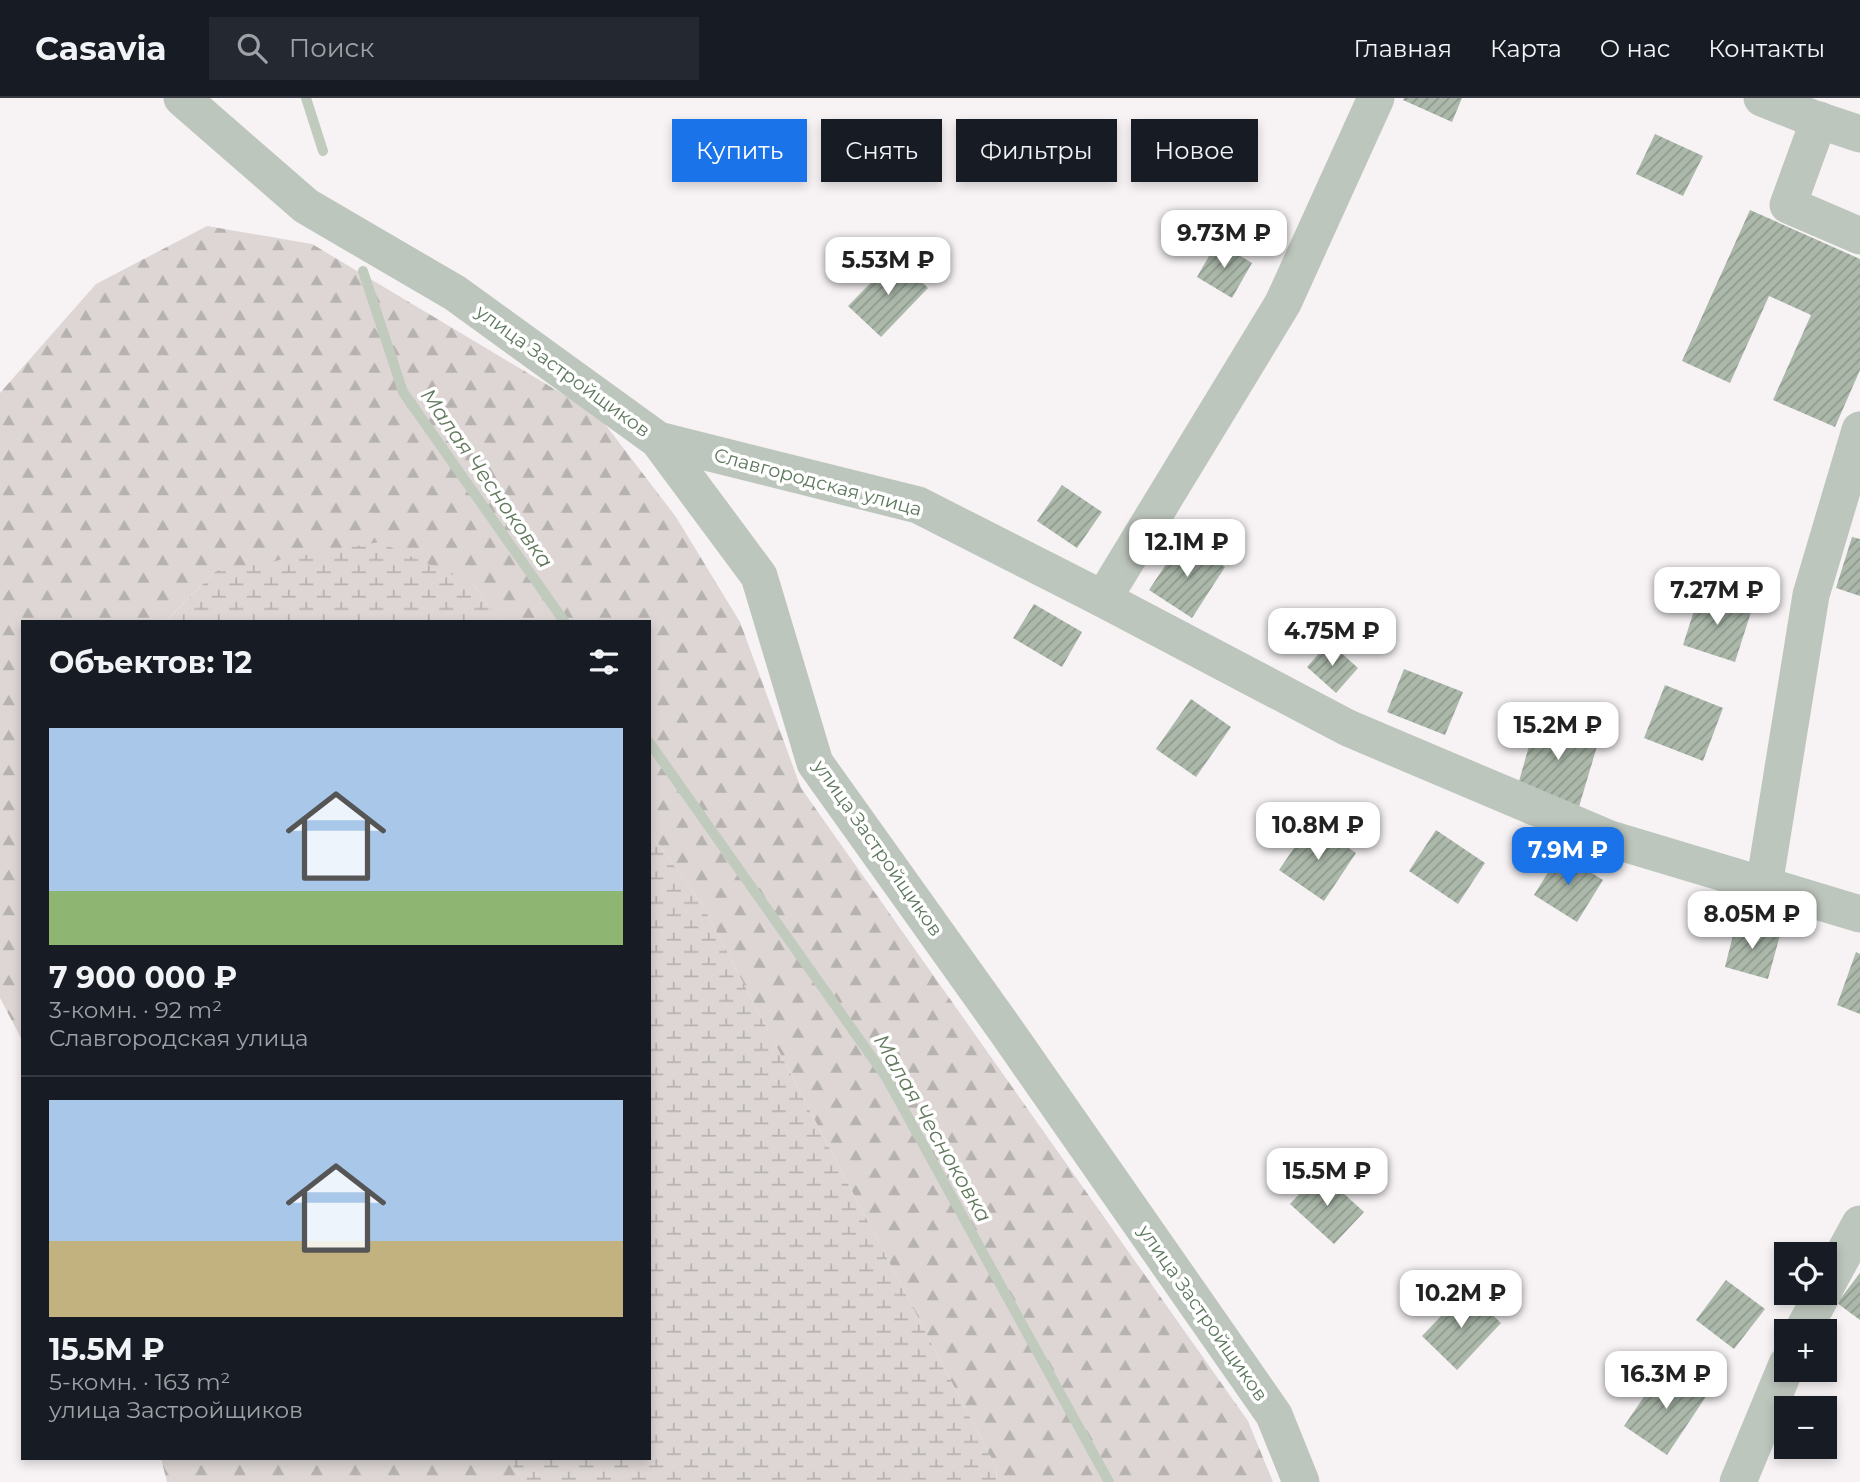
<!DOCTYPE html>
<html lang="ru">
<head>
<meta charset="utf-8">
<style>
	:root { --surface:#171b24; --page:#242831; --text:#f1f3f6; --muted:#9ea1a6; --line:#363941; --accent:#1a73e8 }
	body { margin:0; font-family:Montserrat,sans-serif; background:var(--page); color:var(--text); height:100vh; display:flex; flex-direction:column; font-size:26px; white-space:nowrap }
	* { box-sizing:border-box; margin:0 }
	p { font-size:23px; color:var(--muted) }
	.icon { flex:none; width:38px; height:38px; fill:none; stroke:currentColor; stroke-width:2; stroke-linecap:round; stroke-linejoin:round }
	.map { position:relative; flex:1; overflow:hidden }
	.details { position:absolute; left:21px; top:522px; width:630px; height:840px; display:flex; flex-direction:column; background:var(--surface); border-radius:0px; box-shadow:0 4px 10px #0003 }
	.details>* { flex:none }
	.hud { position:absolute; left:672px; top:21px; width:665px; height:63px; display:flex; gap:14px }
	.tools { position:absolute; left:1774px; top:1144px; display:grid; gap:14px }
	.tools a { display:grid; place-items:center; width:63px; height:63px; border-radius:0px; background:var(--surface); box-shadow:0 4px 10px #0003; font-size:35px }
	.price { position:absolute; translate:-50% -60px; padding:0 16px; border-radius:14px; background:#fff; color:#222; font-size:23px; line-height:46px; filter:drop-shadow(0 2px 4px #0008) }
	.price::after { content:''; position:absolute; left:50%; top:42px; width:21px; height:16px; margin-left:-10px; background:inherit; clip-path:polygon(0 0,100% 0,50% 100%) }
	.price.on { background:var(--accent); color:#fff }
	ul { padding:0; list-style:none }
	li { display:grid; align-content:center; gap:14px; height:371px; padding:0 28px }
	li+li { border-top:2px solid var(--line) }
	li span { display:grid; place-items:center; height:217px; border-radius:0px; color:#555 }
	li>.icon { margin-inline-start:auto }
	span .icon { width:126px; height:126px; fill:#fffc; stroke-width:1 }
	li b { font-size:30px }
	h2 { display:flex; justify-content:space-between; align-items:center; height:84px; padding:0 28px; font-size:30px }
	.tag { padding:0 24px; border-radius:0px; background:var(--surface); box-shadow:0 4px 10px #0003; font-size:24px; line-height:63px }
	.tag.on { background:var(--accent); color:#fff }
	header { display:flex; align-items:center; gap:42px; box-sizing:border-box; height:98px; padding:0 35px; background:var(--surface); border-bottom:2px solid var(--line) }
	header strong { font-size:33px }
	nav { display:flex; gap:38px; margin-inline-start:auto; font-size:24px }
	.search { width:490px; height:63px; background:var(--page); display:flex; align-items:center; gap:18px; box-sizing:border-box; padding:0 24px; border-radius:0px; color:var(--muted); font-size:26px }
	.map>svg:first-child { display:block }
	.forest { fill:url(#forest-firs) }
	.wetland { fill:url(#wetland-marsh) }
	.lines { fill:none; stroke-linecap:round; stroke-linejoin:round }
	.stream { stroke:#c0cbbd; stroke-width:10 }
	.building { fill:url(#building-hatch) }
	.minor { stroke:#bdc6bd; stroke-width:37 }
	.labels { text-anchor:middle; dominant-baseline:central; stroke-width:7; stroke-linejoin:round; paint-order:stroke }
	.street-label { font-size:19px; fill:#5e785e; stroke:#fff }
	.water-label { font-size:21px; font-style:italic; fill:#63795d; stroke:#fff }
</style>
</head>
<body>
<header>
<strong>Casavia</strong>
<div class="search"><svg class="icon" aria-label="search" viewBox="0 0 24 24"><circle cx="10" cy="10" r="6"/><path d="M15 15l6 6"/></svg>Поиск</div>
<nav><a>Главная</a><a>Карта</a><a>О нас</a><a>Контакты</a></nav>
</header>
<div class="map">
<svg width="1860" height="1384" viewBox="0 0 1860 1384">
	<defs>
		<pattern id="forest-firs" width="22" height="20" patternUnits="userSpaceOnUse" patternTransform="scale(1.75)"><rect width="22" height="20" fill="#ddd6d5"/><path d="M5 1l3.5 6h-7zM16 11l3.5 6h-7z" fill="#b6b2b0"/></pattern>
		<pattern id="wetland-marsh" width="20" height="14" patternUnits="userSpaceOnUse" patternTransform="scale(1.75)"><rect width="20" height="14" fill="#ddd6d5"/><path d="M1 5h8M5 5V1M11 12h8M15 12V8" fill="none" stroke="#b6b2b0"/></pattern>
		<pattern id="building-hatch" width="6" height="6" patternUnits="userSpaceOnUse" patternTransform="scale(1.75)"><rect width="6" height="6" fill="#abb8aa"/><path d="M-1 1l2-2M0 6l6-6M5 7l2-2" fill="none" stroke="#8e9a8e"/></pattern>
	</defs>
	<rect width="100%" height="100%" fill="#f7f3f5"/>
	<g class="forest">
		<path d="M207,128L312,146L598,317L676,419L740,524L801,690L1248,1323L1273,1384H996L997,1371L703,808L649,733V523H499L473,486L216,473L166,523H23V944L0,900V295L96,186Z"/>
		<path d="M161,1360H508L524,1384H167Z"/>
	</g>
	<g class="wetland">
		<path d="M379,444L473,486L499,523H166L216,473Z"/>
		<path d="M649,733L703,808L997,1371L996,1384H524L508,1360H649Z"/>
	</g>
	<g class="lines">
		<g class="stream">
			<path d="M306,0L323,53"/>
			<path d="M363,173L403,294L564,523"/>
			<path d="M649,644L886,979L1109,1384"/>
		</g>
	</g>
	<g class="building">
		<path d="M1404,0H1462L1452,24L1403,2Z"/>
		<path d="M1655,36L1703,58L1683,98L1636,76Z"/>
		<path d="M1750,112L1860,161V272L1835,329L1773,302L1811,217L1769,198L1730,285L1682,263Z"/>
		<path d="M1217,144L1252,165L1232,200L1197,179Z"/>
		<path d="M896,159L928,190L881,239L848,208Z"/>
		<path d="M1062,387L1102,414L1077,450L1037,423Z"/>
		<path d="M1852,439L1860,441V498L1836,490Z"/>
		<path d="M1182,442L1225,469L1192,520L1149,492Z"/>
		<path d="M1700,494L1752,511L1735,564L1683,547Z"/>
		<path d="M1034,506L1082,534L1062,569L1013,540Z"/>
		<path d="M1329,544L1358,570L1336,595L1307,569Z"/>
		<path d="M1404,571L1463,594L1445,637L1387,614Z"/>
		<path d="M1665,587L1723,610L1703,663L1644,640Z"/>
		<path d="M1191,601L1231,629L1196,679L1156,651Z"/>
		<path d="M1538,616L1601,635L1578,712L1516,694Z"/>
		<path d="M1311,725L1356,755L1324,803L1279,772Z"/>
		<path d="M1436,732L1485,765L1458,806L1409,773Z"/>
		<path d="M1560,755L1603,782L1577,824L1534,797Z"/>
		<path d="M1736,825L1780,837L1768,881L1725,869Z"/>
		<path d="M1856,854L1860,856V916L1837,907Z"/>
		<path d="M1320,1074L1364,1114L1334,1146L1290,1106Z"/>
		<path d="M1860,1175V1222L1837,1205Z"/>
		<path d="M1726,1182L1765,1211L1734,1251L1696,1222Z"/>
		<path d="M1466,1192L1501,1225L1457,1272L1422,1238Z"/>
		<path d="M1665,1268L1707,1297L1667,1357L1624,1328Z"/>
	</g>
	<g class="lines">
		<g class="minor">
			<path d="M182,0L306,108L455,195L658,342L759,478L815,665L1007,934L1274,1317L1301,1384"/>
			<path d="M1762,0L1812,20L1860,36"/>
			<path d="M1819,22L1788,107L1860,138"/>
			<path d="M658,342L918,407L1103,501L1348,630L1610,741L1860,816"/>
			<path d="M1103,501L1283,205L1376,0"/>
			<path d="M1764,788L1811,497L1860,332"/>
			<path d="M1825,1190L1860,1126"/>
			<path d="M1802,1234L1823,1195"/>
			<path d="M1738,1384L1787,1266"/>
		</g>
	</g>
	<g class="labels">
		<g class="street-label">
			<text transform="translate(563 273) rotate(36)">улица Застройщиков</text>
			<text transform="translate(818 384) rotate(15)">Славгородская улица</text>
			<text transform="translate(878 750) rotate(55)">улица Застройщиков</text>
			<text transform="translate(1203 1215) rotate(55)">улица Застройщиков</text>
		</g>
		<g class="water-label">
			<text transform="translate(487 380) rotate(55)">Малая Чесноковка</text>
			<text transform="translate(933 1030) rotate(60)">Малая Чесноковка</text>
		</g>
	</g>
</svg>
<div class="tools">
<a><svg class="icon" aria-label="locate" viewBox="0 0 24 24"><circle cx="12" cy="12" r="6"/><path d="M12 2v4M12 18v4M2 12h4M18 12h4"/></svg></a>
<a>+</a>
<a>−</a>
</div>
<b class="price" style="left:1224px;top:172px">9.73M ₽</b>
<b class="price" style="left:888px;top:199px">5.53M ₽</b>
<b class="price" style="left:1187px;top:481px">12.1M ₽</b>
<b class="price" style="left:1717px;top:529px">7.27M ₽</b>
<b class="price" style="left:1332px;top:570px">4.75M ₽</b>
<b class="price" style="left:1558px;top:664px">15.2M ₽</b>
<b class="price" style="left:1318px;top:764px">10.8M ₽</b>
<b class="price on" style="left:1568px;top:789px">7.9M ₽</b>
<b class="price" style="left:1752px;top:853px">8.05M ₽</b>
<b class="price" style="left:1327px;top:1110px">15.5M ₽</b>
<b class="price" style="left:1461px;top:1232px">10.2M ₽</b>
<b class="price" style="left:1666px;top:1313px">16.3M ₽</b>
<div class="hud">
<a class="tag on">Купить</a>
<a class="tag">Снять</a>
<a class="tag">Фильтры</a>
<a class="tag">Новое</a>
</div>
<section class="details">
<h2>Объектов: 12<svg class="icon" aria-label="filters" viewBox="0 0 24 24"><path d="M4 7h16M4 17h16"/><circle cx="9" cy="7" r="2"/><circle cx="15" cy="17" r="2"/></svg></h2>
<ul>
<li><span style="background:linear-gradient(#a9c7e8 75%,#8fb573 0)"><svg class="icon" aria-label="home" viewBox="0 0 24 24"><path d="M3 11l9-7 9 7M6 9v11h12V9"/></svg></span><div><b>7 900 000 ₽</b><p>3-комн. · 92 m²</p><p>Славгородская улица</p></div></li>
<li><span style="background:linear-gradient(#a9c7e8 65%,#c2b280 0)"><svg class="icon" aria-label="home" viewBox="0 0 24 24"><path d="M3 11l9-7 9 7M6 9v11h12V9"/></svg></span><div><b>15.5M ₽</b><p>5-комн. · 163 m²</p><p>улица Застройщиков</p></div></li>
</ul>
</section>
</div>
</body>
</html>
